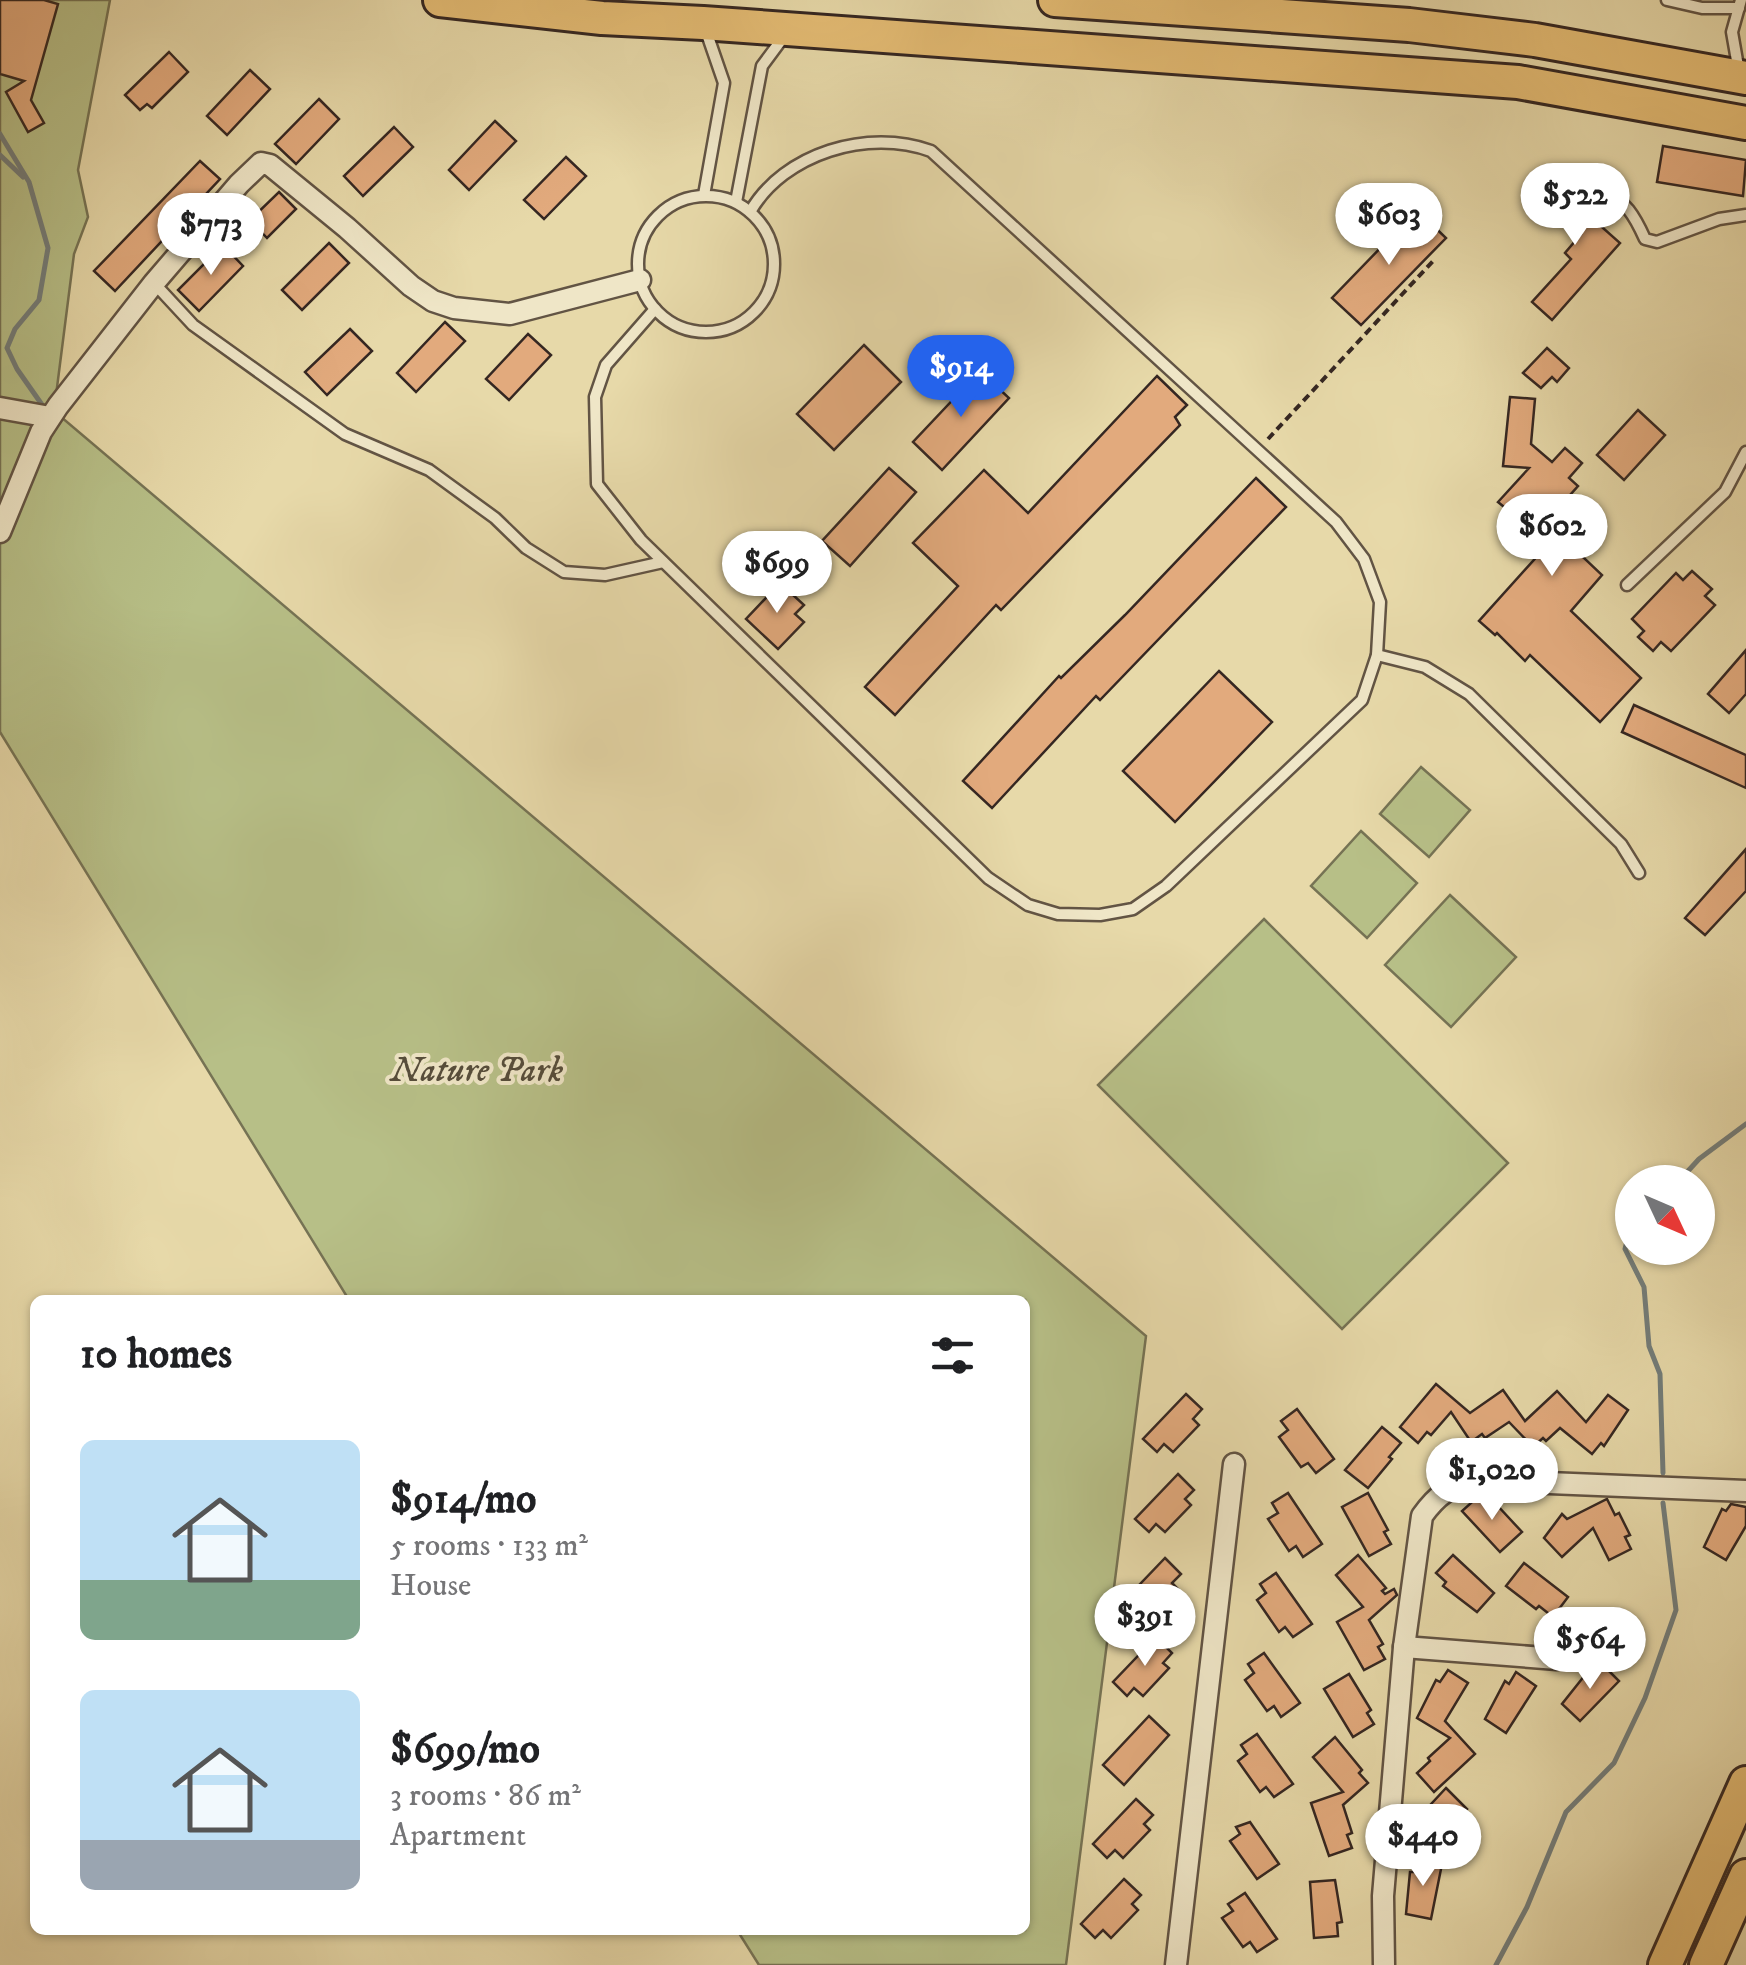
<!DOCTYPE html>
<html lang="en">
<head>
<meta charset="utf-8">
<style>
	:root { --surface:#fff; --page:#f6f6f6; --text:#202124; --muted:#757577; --accent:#2563eb }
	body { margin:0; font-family:"IM FELL DW Pica",serif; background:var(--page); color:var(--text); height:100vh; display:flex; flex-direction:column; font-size:38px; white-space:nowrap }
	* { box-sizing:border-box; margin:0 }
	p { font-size:32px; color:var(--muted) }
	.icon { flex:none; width:55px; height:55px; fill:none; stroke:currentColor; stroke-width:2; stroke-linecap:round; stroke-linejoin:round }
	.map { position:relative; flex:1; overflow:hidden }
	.sheet { position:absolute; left:30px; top:1295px; width:1000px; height:640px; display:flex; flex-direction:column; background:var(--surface); border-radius:15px; box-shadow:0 2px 8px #0004 }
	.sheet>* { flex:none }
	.needle { width:65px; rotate:134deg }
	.fabs { position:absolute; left:1615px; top:1165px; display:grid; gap:20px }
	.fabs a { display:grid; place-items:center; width:100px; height:100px; border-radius:50%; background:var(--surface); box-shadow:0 2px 8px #0004; font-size:50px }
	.price { position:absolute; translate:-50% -85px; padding:0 22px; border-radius:35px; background:#fff; color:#222; font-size:32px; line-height:65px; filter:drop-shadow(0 2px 5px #0008) }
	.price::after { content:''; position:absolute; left:50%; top:60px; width:30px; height:22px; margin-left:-15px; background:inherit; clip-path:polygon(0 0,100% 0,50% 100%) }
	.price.selected { background:var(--accent); color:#fff }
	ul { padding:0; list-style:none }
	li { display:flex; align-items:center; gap:30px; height:250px; padding:0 50px }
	li span { display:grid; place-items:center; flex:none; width:280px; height:200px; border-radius:15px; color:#555 }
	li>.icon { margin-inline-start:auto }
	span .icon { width:120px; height:120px; fill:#fffc; stroke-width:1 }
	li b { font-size:42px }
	h2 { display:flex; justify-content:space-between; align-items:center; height:120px; padding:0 50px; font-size:42px }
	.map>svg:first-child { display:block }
	.green { fill:#b7bf87; stroke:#767354; stroke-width:2.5 }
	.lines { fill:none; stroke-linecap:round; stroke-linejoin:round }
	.stream { stroke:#737d7a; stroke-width:5 }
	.building { fill:#e2aa7d; stroke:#352722; stroke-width:2.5 }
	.lane-casing { stroke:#625444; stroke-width:15 }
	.street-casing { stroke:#625444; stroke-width:25 }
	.primary-casing { stroke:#352722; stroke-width:38 }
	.path { stroke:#352722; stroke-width:4; stroke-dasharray:8 5; stroke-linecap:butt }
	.lane { stroke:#efe6c7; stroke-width:10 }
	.street { stroke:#efe6c7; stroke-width:20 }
	.primary { stroke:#e4bc74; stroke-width:32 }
	.labels { text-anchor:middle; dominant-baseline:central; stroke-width:8; stroke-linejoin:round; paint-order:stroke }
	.park-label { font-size:35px; font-style:italic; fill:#564d3b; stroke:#efe6c7 }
</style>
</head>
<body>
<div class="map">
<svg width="1746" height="1965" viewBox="0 0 1746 1965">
	<rect width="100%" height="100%" fill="#e7d9a9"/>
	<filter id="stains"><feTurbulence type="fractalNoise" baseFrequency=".002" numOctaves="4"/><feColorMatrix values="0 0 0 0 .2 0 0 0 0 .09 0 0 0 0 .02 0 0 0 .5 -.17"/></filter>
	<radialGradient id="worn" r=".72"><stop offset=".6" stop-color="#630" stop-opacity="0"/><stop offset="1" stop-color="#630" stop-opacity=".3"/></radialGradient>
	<g class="green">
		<path d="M0,0H110L78,170L88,217L74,254L54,411L1146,1336L1066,1965H759L737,1930H1025V1300H349L0,732Z"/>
		<path d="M1421,767L1470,810L1429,857L1380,814Z"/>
		<path d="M1361,831L1417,883L1367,938L1311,886Z"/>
		<path d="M1450,895L1516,957L1451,1027L1385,965Z"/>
		<path d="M1264,919L1508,1163L1342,1329L1098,1085Z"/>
	</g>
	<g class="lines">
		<g class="stream">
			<path d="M0,134L29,182L48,248L39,300L15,329L7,348L17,369L45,409"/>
			<path d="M0,155L23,177"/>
			<path d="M1678,1182L1699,1159L1746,1124"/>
			<path d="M1632,1221L1625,1249L1644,1287L1649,1346L1660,1374L1663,1473"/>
			<path d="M1496,1965L1527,1907L1566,1812L1614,1763L1645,1698L1676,1610L1663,1503"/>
		</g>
	</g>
	<g class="building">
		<path d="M0,0H44L58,4L31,100L44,123L28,132L6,92L24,81L0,74Z"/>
		<path d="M169,52L188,72L152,108L147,104L140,110L125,95Z"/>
		<path d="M250,70L270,89L227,135L207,116Z"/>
		<path d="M319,99L339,119L296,164L275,144Z"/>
		<path d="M495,121L516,141L469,190L449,170Z"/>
		<path d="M394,127L413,147L363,196L344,176Z"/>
		<path d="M1663,146L1746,160L1743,196L1657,182Z"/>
		<path d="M566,157L586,176L544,219L524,200Z"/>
		<path d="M200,161L220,179L115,291L94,271Z"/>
		<path d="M1574,169L1590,185L1572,203L1591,223L1594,220L1620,243L1552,320L1532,302L1571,259L1565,253L1581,234L1545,198Z"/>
		<path d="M279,192L296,209L267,238L250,220Z"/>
		<path d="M1417,210L1446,238L1361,325L1332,298Z"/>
		<path d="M329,243L349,263L302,310L282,290Z"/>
		<path d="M223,245L243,266L199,311L178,290Z"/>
		<path d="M445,322L465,341L416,392L397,373Z"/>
		<path d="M350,329L372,351L327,395L305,372Z"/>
		<path d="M528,334L551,355L509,400L486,379Z"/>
		<path d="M864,345L901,382L834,450L797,414Z"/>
		<path d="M1547,348L1569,368L1557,382L1552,377L1541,388L1523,373Z"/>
		<path d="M980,371L1009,398L942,470L913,442Z"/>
		<path d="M1157,376L1187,405L1175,417L1180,425L1001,610L996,605L895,715L865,687L958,586L913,543L984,470L1028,513Z"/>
		<path d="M1510,397L1535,399L1531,444L1552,462L1565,448L1582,463L1569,478L1578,486L1546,522L1602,575L1571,611L1641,678L1600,722L1530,655L1525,661L1497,633L1495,635L1479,621L1541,552L1503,518L1509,511L1498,502L1529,468L1503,466Z"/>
		<path d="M1638,410L1665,435L1624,480L1597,455Z"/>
		<path d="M889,468L916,492L850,566L822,541Z"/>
		<path d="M1256,478L1286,507L1100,700L1096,696L992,808L963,781L1059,676L1061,678L1125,615Z"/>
		<path d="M1692,571L1712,589L1705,596L1715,605L1671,651L1661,642L1653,651L1638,637L1644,631L1632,619L1676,573L1683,580Z"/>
		<path d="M780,583L804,605L795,614L804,622L778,649L746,619Z"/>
		<path d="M1746,650V694L1729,713L1708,694Z"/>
		<path d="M1219,671L1272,722L1175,822L1123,771Z"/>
		<path d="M1634,705L1746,755V788L1622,732Z"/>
		<path d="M1746,849V891L1705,935L1685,918Z"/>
		<path d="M1436,1384L1470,1413L1503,1390L1525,1421L1557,1391L1586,1422L1608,1395L1628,1410L1604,1446L1601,1443L1592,1454L1560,1428L1546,1441L1543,1438L1533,1447L1509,1422L1485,1438L1482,1434L1471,1442L1451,1412L1431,1435L1427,1432L1418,1443L1400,1427Z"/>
		<path d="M1186,1394L1202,1409L1193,1419L1199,1425L1173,1452L1164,1444L1157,1452L1143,1439Z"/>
		<path d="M1297,1409L1334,1459L1316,1473L1308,1463L1301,1467L1279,1437L1288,1430L1281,1421Z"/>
		<path d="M1382,1427L1401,1443L1389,1457L1392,1459L1368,1488L1345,1470Z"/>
		<path d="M1178,1474L1194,1490L1185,1499L1191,1505L1165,1532L1156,1524L1149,1532L1135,1519Z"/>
		<path d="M1288,1493L1322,1544L1303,1557L1296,1546L1289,1551L1268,1519L1278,1513L1272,1503Z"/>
		<path d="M1368,1493L1388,1530L1384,1532L1391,1544L1369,1556L1342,1507Z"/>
		<path d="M1481,1494L1493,1507L1496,1504L1522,1532L1500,1552L1462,1511Z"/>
		<path d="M1607,1499L1615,1515L1619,1513L1630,1535L1625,1537L1631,1549L1609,1560L1593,1528L1562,1557L1544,1538L1562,1514L1567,1519Z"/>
		<path d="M1731,1504L1746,1507V1526L1726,1560L1704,1547L1722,1509L1726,1511Z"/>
		<path d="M1358,1555L1386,1588L1382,1591L1385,1594L1394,1589L1397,1595L1369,1620L1383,1644L1378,1647L1385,1659L1364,1670L1337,1622L1363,1607L1336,1575Z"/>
		<path d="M1453,1555L1494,1593L1477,1612L1443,1586L1446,1582L1436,1573Z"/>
		<path d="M1165,1558L1181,1574L1172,1583L1178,1589L1152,1617L1143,1608L1136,1616L1122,1603Z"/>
		<path d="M1524,1563L1568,1597L1553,1617L1539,1606L1536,1609L1506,1586Z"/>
		<path d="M1276,1573L1312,1624L1293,1637L1285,1627L1279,1632L1257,1600L1266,1593L1260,1584Z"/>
		<path d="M1590,1614L1629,1644L1615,1654L1587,1617Z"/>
		<path d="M1156,1637L1172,1653L1163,1663L1169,1668L1143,1696L1134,1688L1127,1696L1113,1682Z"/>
		<path d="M1264,1653L1300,1703L1281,1717L1274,1706L1267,1711L1245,1680L1254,1673L1248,1664Z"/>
		<path d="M1602,1664L1619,1681L1580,1721L1562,1704L1589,1670L1592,1674Z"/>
		<path d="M1448,1670L1468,1683L1445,1721L1475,1754L1434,1792L1417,1773L1430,1761L1428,1758L1450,1738L1417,1718L1436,1680L1440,1682Z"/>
		<path d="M1516,1672L1536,1686L1506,1733L1485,1719L1505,1681L1509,1684Z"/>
		<path d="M1349,1674L1371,1710L1367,1713L1374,1724L1353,1737L1324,1689Z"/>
		<path d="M1149,1716L1169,1735L1124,1785L1103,1765Z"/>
		<path d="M1257,1734L1293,1784L1274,1797L1266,1787L1260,1792L1238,1761L1247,1754L1241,1745Z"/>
		<path d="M1335,1737L1362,1770L1359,1773L1368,1783L1343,1805L1352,1833L1347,1835L1352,1848L1329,1856L1311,1803L1343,1792L1313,1757Z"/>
		<path d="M1446,1788L1467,1809L1429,1849L1410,1832L1423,1819L1420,1816Z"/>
		<path d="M1136,1799L1153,1815L1144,1824L1150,1830L1123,1858L1115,1850L1107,1858L1093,1844Z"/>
		<path d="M1250,1822L1279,1864L1257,1879L1230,1841L1240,1834L1236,1827Z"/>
		<path d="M1418,1859L1442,1864L1431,1919L1406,1914L1410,1872H1415Z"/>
		<path d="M1124,1879L1141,1895L1132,1904L1138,1910L1111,1938L1103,1930L1095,1938L1081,1924Z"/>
		<path d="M1335,1880L1342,1922L1337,1923L1338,1936L1314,1938L1310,1882Z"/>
		<path d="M1245,1893L1277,1939L1257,1952L1250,1942L1243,1947L1222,1918L1233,1911L1228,1904Z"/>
	</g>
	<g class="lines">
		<defs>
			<g id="lane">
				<path d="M1667,0L1702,8H1739"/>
				<path d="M1739,72L1732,32L1741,0"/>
				<path d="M1601,192C1625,197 1636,219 1645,239L1657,242L1719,219L1746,215"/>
				<path d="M704,195L724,83L705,28"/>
				<circle cx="706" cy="264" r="68"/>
				<path d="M736,202L762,66L785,35"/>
				<path d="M154,283L193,325L345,434L429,470L495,518L526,548L564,572L605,575L663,562"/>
				<path d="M655,309L606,365L595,397L597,484L641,540L988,878L1028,905L1058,914L1100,915L1133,909L1166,886L1362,700L1377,655L1380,602L1364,559L1336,522L931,151C868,128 784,153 750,212"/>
				<path d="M1627,585L1725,492L1746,452"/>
				<path d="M1377,655L1425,667L1469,694L1621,844L1639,873"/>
			</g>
			<g id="street">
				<path d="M0,408L50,417"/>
				<path d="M0,532L41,432L58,406L154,283L239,184L261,163L270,165L347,228L411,286L433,301L454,308L510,314L640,280"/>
				<path d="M1404,1647L1557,1659"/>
				<path d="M1176,1965L1234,1464"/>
				<path d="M1384,1965L1383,1896L1404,1647L1422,1516C1437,1495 1450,1486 1474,1480L1746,1491"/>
			</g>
			<g id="primary">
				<path d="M440,0L602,18L703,23L1518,82L1746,123"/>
				<path d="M1055,0L1409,25L1535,40L1746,78"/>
				<path d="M1665,1965L1746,1783"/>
				<path d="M1706,1965L1746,1876"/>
			</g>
		</defs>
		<use href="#lane" class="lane-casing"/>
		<use href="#street" class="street-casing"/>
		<use href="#primary" class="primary-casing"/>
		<path class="path" d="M1268,439L1433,261"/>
		<use href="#lane" class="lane"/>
		<use href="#street" class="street"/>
		<use href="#primary" class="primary"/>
	</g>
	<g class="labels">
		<g class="park-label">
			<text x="477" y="1071">Nature Park</text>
		</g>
	</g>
	<rect width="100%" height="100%" filter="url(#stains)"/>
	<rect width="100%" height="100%" fill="url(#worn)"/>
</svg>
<div class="fabs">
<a><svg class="needle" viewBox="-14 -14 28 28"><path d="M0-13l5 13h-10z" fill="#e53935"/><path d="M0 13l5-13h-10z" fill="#757577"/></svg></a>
</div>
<b class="price" style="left:1575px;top:248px">$522</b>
<b class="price" style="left:1389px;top:268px">$603</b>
<b class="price" style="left:211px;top:278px">$773</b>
<b class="price selected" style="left:961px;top:420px">$914</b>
<b class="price" style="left:1552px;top:579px">$602</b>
<b class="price" style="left:777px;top:616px">$699</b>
<b class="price" style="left:1492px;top:1523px">$1,020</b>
<b class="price" style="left:1145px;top:1669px">$391</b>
<b class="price" style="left:1590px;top:1692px">$564</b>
<b class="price" style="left:1423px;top:1889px">$440</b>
<section class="sheet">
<h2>10 homes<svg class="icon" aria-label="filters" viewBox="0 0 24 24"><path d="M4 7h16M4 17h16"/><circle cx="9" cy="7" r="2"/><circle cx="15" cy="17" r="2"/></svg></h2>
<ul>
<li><span style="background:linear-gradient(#bfe0f5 70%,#7fa58c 0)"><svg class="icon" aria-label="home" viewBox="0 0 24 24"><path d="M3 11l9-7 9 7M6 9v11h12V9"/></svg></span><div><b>$914/mo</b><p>5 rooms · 133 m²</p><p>House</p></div></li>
<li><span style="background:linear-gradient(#bfe0f5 75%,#9aa5b1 0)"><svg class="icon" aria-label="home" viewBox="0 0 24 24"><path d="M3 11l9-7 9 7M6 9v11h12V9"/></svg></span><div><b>$699/mo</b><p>3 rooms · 86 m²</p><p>Apartment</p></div></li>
</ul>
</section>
</div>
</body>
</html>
